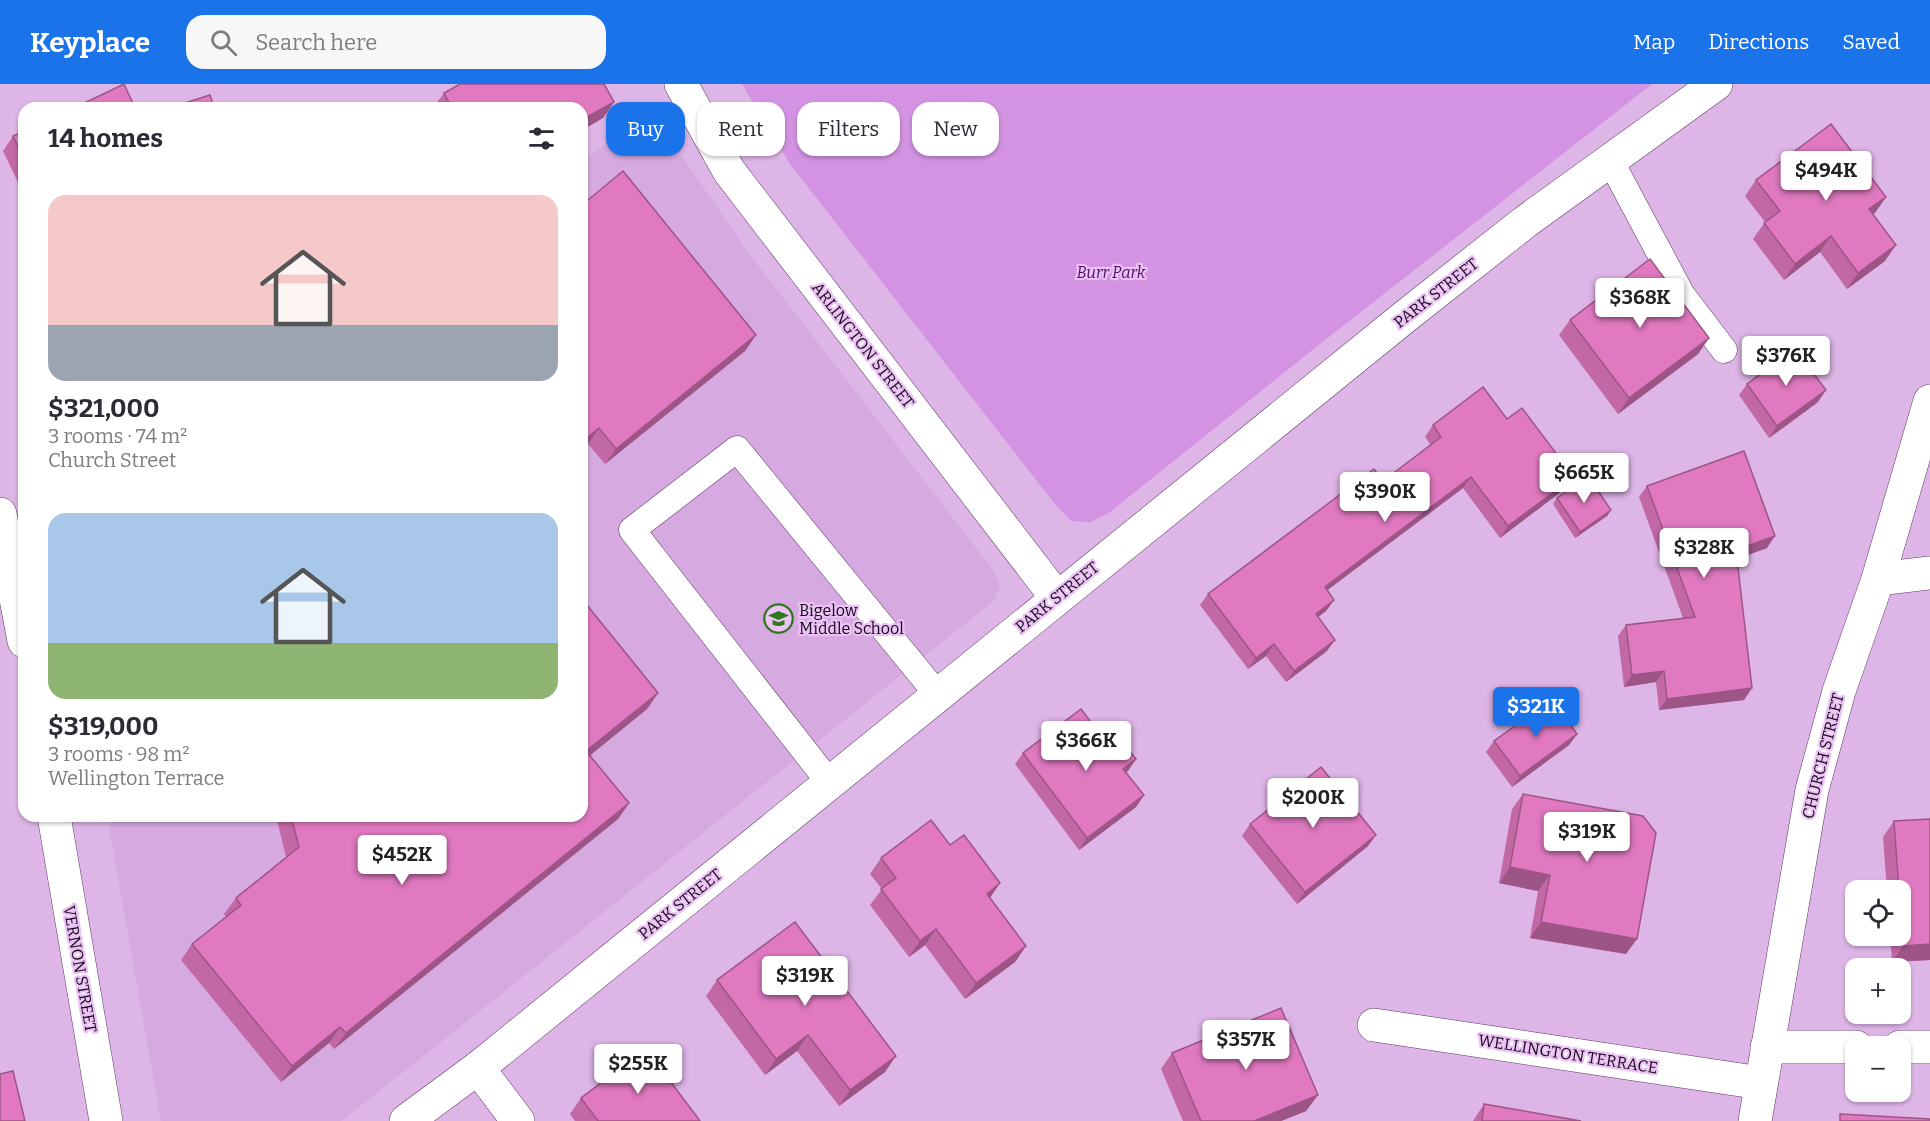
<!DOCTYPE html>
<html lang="en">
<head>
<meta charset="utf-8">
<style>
	:root { --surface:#fff; --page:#f7f7f7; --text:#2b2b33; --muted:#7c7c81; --accent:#1a73e8 }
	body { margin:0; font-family:Bitter,serif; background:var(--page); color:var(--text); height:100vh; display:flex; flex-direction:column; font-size:22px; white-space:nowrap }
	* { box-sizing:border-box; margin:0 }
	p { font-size:20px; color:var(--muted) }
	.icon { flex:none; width:33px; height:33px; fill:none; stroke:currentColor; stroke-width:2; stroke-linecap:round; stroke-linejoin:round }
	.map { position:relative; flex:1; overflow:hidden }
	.panel { position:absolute; left:18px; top:18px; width:570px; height:720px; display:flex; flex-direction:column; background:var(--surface); border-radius:18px; box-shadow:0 2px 4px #0004 }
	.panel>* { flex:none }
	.hud { position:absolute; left:606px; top:18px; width:570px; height:54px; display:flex; gap:12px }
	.controls { position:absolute; left:1845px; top:796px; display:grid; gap:12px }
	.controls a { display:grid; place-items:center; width:66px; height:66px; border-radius:12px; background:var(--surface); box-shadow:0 2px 4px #0004; font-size:30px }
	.price { position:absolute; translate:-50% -51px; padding:0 14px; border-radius:6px; background:#fff; color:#222; font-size:20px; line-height:39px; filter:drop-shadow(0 2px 3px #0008) }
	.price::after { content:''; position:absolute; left:50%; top:36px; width:18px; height:14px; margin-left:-9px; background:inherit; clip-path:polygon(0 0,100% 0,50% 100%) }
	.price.selected { background:var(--accent); color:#fff }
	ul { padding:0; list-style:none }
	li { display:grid; align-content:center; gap:12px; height:318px; padding:0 30px }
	li span { display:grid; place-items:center; height:186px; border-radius:18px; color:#555 }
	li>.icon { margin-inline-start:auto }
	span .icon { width:108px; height:108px; fill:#fffc; stroke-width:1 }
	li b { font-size:26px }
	h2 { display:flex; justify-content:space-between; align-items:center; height:72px; padding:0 30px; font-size:26px }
	.pill { padding:0 21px; border-radius:18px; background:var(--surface); box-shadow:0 2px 4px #0004; font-size:21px; line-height:54px }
	.pill.selected { background:var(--accent); color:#fff }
	header { display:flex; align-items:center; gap:36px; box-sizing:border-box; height:84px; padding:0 30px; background:var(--accent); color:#fff }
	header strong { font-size:28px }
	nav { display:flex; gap:33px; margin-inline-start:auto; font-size:21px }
	.search { width:420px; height:54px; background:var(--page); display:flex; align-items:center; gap:15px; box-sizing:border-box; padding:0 21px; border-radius:18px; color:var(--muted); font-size:22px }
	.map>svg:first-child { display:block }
	.built { fill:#d6a9e0 }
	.green { fill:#d392e2 }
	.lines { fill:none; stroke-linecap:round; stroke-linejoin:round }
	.lane-casing { stroke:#5c3964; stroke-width:27 }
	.street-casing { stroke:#5c3964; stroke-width:34 }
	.secondary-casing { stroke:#5c3964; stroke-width:34 }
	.lane { stroke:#fff; stroke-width:26 }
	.street { stroke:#fff; stroke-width:33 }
	.secondary { stroke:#fff; stroke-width:33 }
	.wall { fill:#c168a5 }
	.shaded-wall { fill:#9d5586 }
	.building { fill:#e079c0; stroke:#9d5586; stroke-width:1.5 }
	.labels { text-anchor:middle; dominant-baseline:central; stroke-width:4.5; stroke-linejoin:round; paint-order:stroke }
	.park-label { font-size:16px; font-style:italic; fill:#550c63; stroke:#ebc2f4 }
	.street-label { font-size:16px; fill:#150818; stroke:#ebc2f4 }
	.poi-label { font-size:16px; fill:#150818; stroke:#ebc2f4; text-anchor:start }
</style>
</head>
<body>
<header>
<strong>Keyplace</strong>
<div class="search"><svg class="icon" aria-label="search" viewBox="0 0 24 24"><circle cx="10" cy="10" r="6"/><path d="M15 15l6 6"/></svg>Search here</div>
<nav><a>Map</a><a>Directions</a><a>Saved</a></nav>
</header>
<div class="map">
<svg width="1930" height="1037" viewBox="0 0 1930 1037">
	<rect width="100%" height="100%" fill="#deb5e7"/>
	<path class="built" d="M644,34L683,74L748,168L993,486L1000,501L995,516L342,1037H161L107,732H582V77Z"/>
	<path class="green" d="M742,0H1652L1306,271L1110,428L1091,438L1071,437L1054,419L790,80Z"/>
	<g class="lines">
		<defs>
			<g id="lane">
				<path d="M1610,76L1682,211L1724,266"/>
				<path d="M829,698L632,446L737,365L937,610"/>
			</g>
			<g id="street">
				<path d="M681,0L729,87L1057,514"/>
				<path d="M1878,495L1930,489"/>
				<path d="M1374,941L1761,999"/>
				<path d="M1767,963H1856"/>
				<path d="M1900,963H1930"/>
				<path d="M478,984L518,1037"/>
				<path d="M406,1037L478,984L1407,231L1525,138L1716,0"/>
				<path d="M1755,1037L1812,706L1839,607L1878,495L1930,317"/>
			</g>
			<g id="secondary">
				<path d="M0,430L24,557"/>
				<path d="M54,732L106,1037"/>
			</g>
		</defs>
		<use href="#lane" class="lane-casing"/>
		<use href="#street" class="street-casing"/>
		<use href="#secondary" class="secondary-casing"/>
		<use href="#lane" class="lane"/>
		<use href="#street" class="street"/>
		<use href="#secondary" class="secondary"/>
	</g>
	<g class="wall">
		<path d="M460,0H604L614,18L603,34L582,46V24H433L444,9Z"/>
		<path d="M24,47V111L3,67L13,52Z"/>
		<path d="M1756,96L1886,113L1873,130L1885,177L1847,205L1820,168L1784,196L1753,155L1765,138L1745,112Z"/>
		<path d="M582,121L756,251L745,267L605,380L588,360L582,365Z"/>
		<path d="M1570,236L1709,254L1698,270L1618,330L1559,251Z"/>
		<path d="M1747,300L1818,318L1769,354L1739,311Z"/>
		<path d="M1507,335L1566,404L1500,454L1463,404L1327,506L1334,516L1326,527L1318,533L1327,567L1286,598L1266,572L1248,585L1200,521L1208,510L1383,397L1431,361L1425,353L1433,341Z"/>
		<path d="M1647,402L1767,464L1737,475L1752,604L1744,616L1659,626L1656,598L1624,603L1618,552L1626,541L1683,534L1639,413Z"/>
		<path d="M1557,414L1611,426L1607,432L1575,454L1553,420Z"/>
		<path d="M582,515L658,609L647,625L590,671L629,719L618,735L334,965L329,959L281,998L181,876L192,860L226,833L224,830L236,814L286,773L276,732H582Z"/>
		<path d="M1577,650L1569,661L1512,703L1486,668L1494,657Z"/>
		<path d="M1102,653L1136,675L1126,688L1144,711L1136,723L1079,766L1015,680L1023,669Z"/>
		<path d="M1523,710L1626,870L1530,854L1538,807L1499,799L1512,725Z"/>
		<path d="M1894,737L1930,876L1892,878L1890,852H1900V807H1887L1883,753Z"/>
		<path d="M1250,740L1368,762L1297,820L1242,752Z"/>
		<path d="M950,761L1000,799L990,814L1026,862L1015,878L965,915L925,861L909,873L870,821L882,805L870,790L881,774Z"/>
		<path d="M717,896L885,988L839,1022L797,967L765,991L706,912Z"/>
		<path d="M1172,969L1318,1011L1306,1027L1281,1037H1183L1161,985Z"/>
		<path d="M581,1014L700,1037H575L570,1030Z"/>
		<path d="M1484,1020L1581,1037H1473Z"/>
	</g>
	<g class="shaded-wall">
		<path d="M614,18L603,34L582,46V36Z"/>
		<path d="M1886,113L1875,129L1858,141L1869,125Z"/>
		<path d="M1831,152L1820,168L1784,196L1795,180Z"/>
		<path d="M1896,161L1885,177L1847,205L1858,189Z"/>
		<path d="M756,251L745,267L605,380L616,365Z"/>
		<path d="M1709,254L1698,270L1618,330L1629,314Z"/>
		<path d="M1826,306L1818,318L1769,354L1777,342Z"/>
		<path d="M599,344L588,360L582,365V358Z"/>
		<path d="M1471,393L1463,404L1317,514L1325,503Z"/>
		<path d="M1574,393L1566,404L1500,454L1508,442Z"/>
		<path d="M1611,426L1607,432L1575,454L1580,448Z"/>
		<path d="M1775,452L1767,464L1728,478L1736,466Z"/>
		<path d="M1334,516L1326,527L1308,541L1316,530Z"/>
		<path d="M1335,556L1327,567L1286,598L1294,587Z"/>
		<path d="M1274,560L1266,572L1248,585L1256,574Z"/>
		<path d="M1664,587L1656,598L1624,603L1632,591Z"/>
		<path d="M1752,604L1744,616L1659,626L1667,615Z"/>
		<path d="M658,609L647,625L582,678L586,667Z"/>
		<path d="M1577,650L1569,661L1512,703L1520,692Z"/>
		<path d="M1136,675L1128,687L1116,696L1123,685Z"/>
		<path d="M1144,711L1136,723L1079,766L1087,754Z"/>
		<path d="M629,719L618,735L334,965L346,949Z"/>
		<path d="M1376,751L1368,762L1297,820L1305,808Z"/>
		<path d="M1510,783L1550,791L1538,807L1499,799Z"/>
		<path d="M1000,799L989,815L987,810Z"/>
		<path d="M1541,838L1637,855L1626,870L1530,854Z"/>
		<path d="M936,845L925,861L909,873L920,857Z"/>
		<path d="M1930,860V876L1892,878L1903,862Z"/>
		<path d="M1026,862L1015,878L965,915L976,899Z"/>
		<path d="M340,943L329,959L281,998L292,982Z"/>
		<path d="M808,951L797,967L765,991L776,975Z"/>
		<path d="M896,972L885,988L839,1022L850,1006Z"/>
		<path d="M1318,1011L1306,1027L1281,1037H1254Z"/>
	</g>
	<g class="building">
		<path d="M124,0L135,24H74Z"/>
		<path d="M460,0H604L614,18L582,36V24H452L444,9Z"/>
		<path d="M210,11L214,24H169Z"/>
		<path d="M1831,40L1886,113L1869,125L1896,161L1858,189L1831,152L1795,180L1764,139L1780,127L1756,96Z"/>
		<path d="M24,47V75L13,52Z"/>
		<path d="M623,87L756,251L616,365L599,344L582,358V121Z"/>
		<path d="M1650,175L1709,254L1629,314L1570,236Z"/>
		<path d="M1795,265L1826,306L1777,342L1747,300Z"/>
		<path d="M1483,303L1507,335L1522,324L1574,393L1508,442L1471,393L1325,503L1334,516L1316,530L1335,556L1294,587L1274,560L1256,574L1208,510L1374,385L1383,397L1441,353L1433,341Z"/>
		<path d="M1744,367L1775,452L1736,466L1752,604L1667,615L1664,587L1632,591L1626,541L1695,533L1647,402Z"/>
		<path d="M1588,392L1611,426L1580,448L1557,414Z"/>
		<path d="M582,515L658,609L586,667L629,719L346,949L340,943L292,982L192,860L241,821L236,814L299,763L291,732H582Z"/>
		<path d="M1552,615L1577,650L1520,692L1494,657Z"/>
		<path d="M1081,625L1102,653L1113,645L1136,675L1123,685L1144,711L1087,754L1023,669Z"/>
		<path d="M1321,683L1376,751L1305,808L1250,740Z"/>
		<path d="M1523,710L1643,732L1656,749L1637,855L1541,838L1550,791L1510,783Z"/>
		<path d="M1930,735V860L1903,862L1900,828V807H1899L1894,737Z"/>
		<path d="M931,736L950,761L964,751L1000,799L987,810L1026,862L976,899L936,845L920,857L881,805L896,794L881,774Z"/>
		<path d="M795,838L896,972L850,1006L808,951L776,975L717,896Z"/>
		<path d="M1281,924L1318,1011L1254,1037H1201L1172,969Z"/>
		<path d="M646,965L700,1037H598L581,1014Z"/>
		<path d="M13,987L25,1037H0V990Z"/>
		<path d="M1484,1020L1581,1037H1482Z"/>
		<path d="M1840,1030L1930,1035V1037H1840Z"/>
	</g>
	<defs>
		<symbol id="school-ring" viewBox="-11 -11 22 22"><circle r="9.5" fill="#ebc2f4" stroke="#2f781d" stroke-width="1.5"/><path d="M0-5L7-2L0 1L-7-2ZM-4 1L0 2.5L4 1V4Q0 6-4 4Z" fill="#2f781d"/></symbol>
	</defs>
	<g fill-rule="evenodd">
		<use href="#school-ring" x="762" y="518" width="33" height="33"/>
	</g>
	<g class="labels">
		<g class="park-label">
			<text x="1111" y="188">Burr Park</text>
		</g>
		<g class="street-label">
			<text transform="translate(1436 209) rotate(-38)">PARK STREET</text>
			<text transform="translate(863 261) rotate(52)">ARLINGTON STREET</text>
			<text transform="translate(1057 513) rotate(-39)">PARK STREET</text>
			<text transform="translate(1823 672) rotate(-76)">CHURCH STREET</text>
			<text transform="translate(680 820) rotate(-39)">PARK STREET</text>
			<text transform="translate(80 885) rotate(80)">VERNON STREET</text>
			<text transform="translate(1568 970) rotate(9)">WELLINGTON TERRACE</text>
		</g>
		<g class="poi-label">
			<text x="799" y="526">Bigelow<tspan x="799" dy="18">Middle School</tspan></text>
		</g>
	</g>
</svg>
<div class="controls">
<a><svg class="icon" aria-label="locate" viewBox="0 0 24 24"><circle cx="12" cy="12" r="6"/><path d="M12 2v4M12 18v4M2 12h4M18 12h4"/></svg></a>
<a>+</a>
<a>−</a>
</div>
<b class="price" style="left:1826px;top:118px">$494K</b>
<b class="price" style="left:1640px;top:245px">$368K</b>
<b class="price" style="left:1786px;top:303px">$376K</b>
<b class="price" style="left:1584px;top:420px">$665K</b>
<b class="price" style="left:1385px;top:439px">$390K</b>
<b class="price" style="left:1704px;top:495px">$328K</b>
<b class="price selected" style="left:1536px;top:654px">$321K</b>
<b class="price" style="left:1086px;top:688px">$366K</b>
<b class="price" style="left:1313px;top:745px">$200K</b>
<b class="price" style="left:1587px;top:779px">$319K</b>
<b class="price" style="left:402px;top:802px">$452K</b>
<b class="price" style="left:805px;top:923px">$319K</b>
<b class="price" style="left:1246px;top:987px">$357K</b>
<b class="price" style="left:638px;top:1011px">$255K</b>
<div class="hud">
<a class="pill selected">Buy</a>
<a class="pill">Rent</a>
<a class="pill">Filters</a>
<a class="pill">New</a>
</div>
<section class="panel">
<h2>14 homes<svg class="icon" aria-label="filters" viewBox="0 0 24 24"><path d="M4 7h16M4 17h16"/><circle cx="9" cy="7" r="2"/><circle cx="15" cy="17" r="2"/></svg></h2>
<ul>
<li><span style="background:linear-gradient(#f6c9c9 70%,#9aa5b1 0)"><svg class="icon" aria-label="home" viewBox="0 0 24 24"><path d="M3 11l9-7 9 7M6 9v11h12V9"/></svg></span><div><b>$321,000</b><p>3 rooms · 74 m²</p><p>Church Street</p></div></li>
<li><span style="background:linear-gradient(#a9c7e8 70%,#8fb573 0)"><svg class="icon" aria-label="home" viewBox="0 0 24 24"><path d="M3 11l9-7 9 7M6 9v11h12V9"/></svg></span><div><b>$319,000</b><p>3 rooms · 98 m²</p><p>Wellington Terrace</p></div></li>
</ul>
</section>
</div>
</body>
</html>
